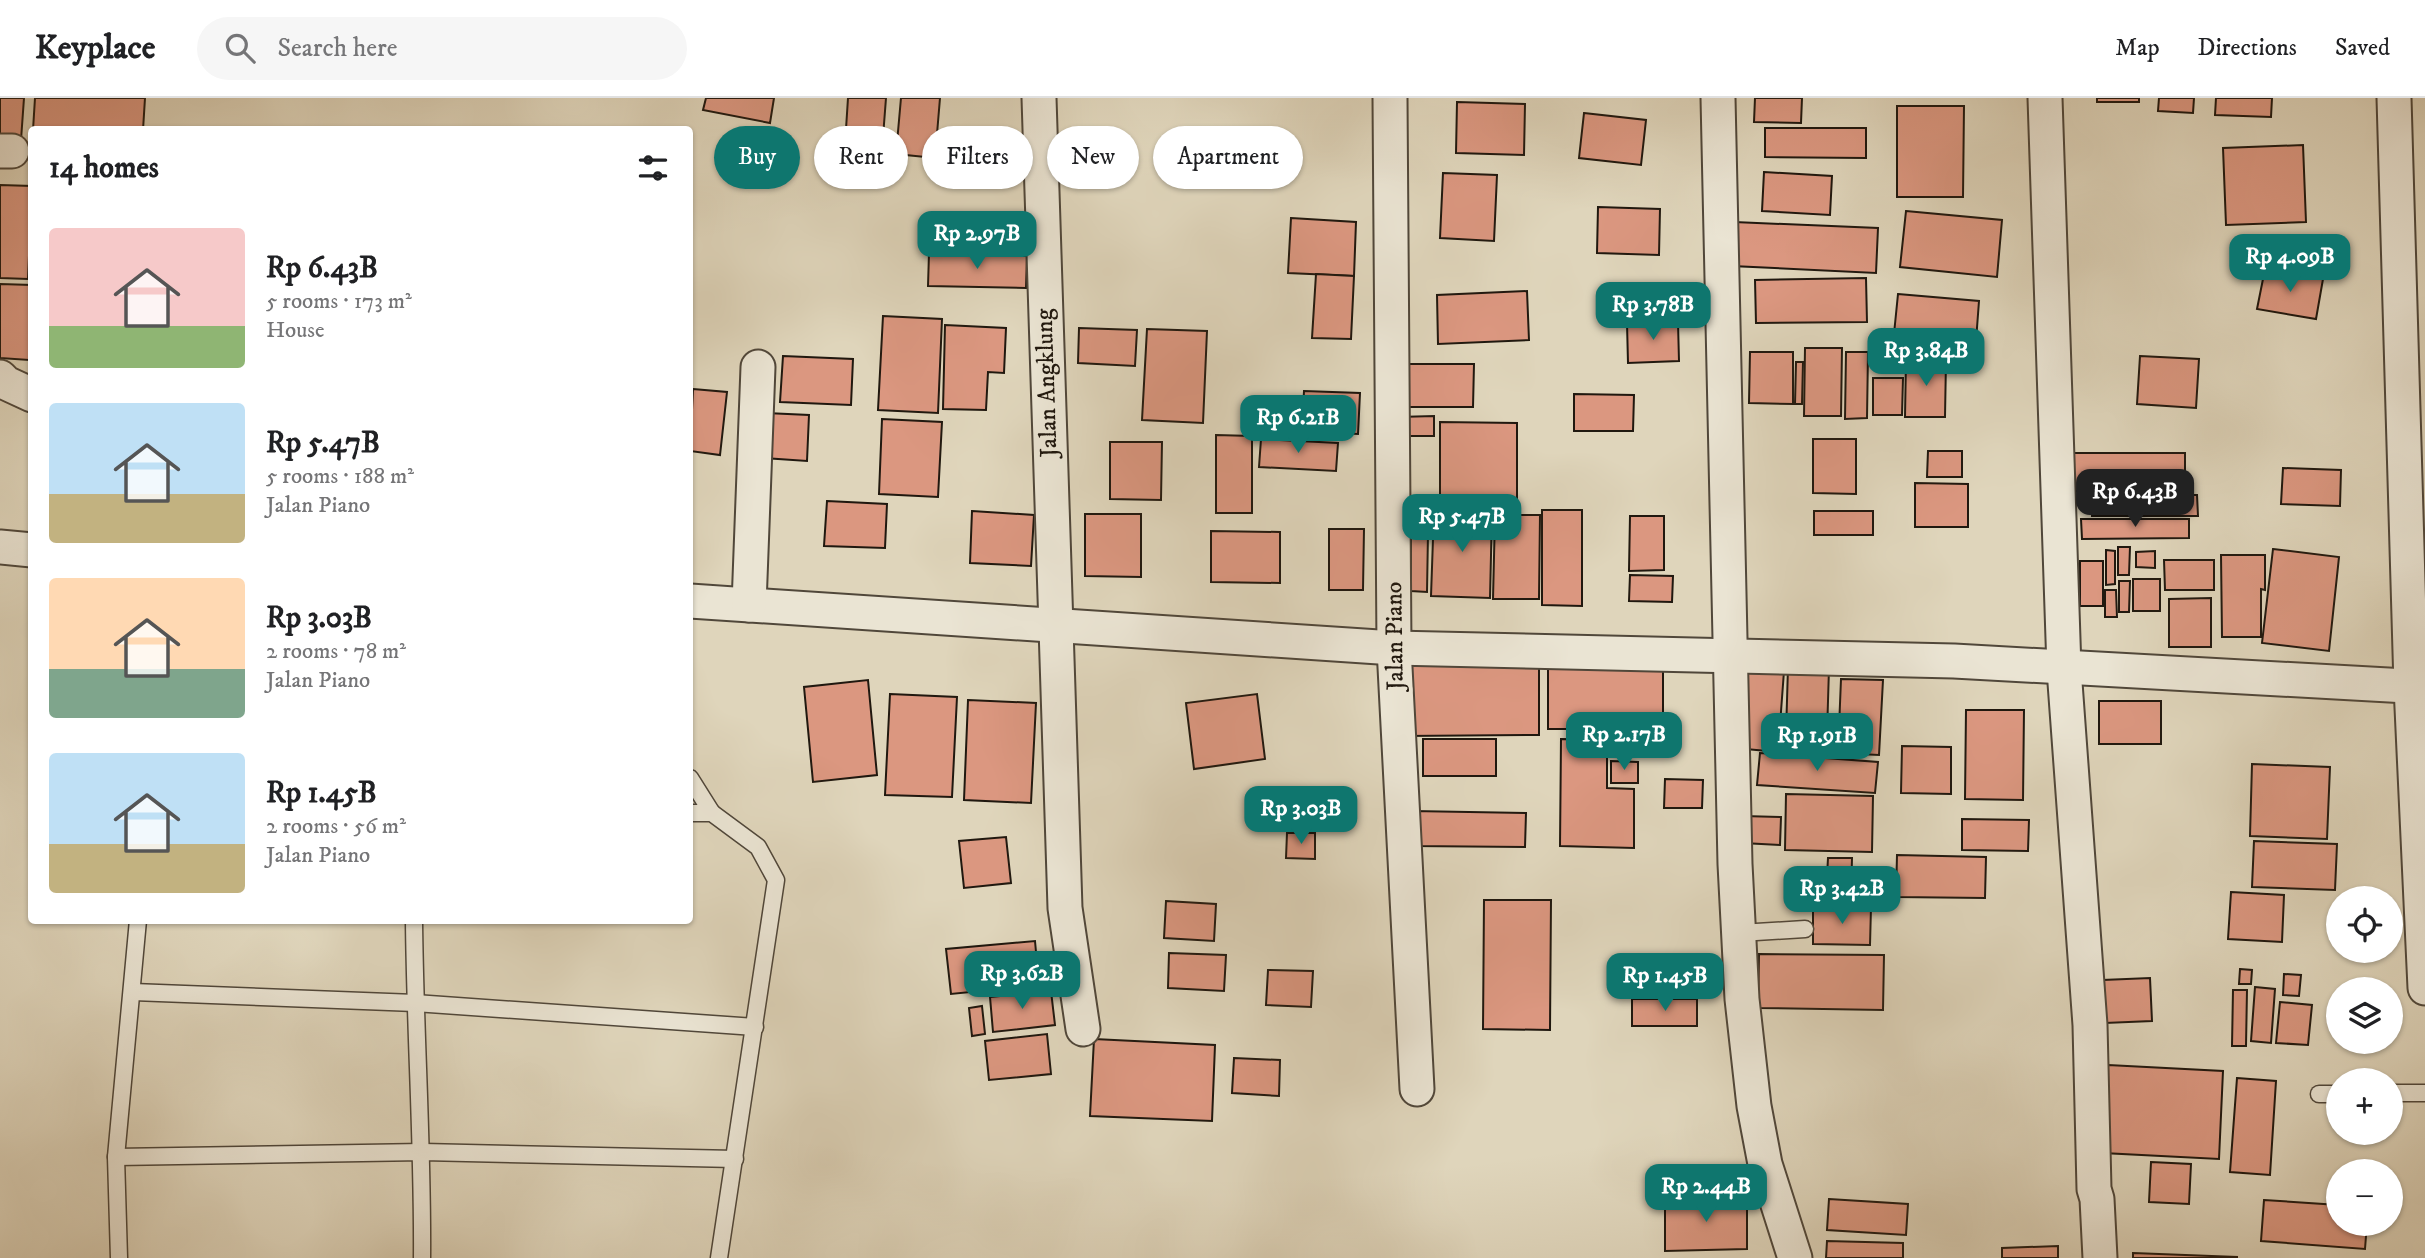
<!DOCTYPE html>
<html lang="en">
<head>
<meta charset="utf-8">
<style>
	:root { --surface:#fff; --page:#f6f6f6; --text:#202124; --muted:#757577; --line:#e0e0e0; --accent:#0f766e }
	body { margin:0; font-family:"IM FELL DW Pica",serif; background:var(--page); color:var(--text); height:100vh; display:flex; flex-direction:column; font-size:26px; white-space:nowrap }
	* { box-sizing:border-box; margin:0 }
	p { font-size:23px; color:var(--muted) }
	.icon { flex:none; width:38px; height:38px; fill:none; stroke:currentColor; stroke-width:2; stroke-linecap:round; stroke-linejoin:round }
	.map { position:relative; flex:1; overflow:hidden }
	.details { position:absolute; left:28px; top:28px; width:665px; height:798px; display:flex; flex-direction:column; background:var(--surface); border-radius:7px; box-shadow:0 2px 5px #0004 }
	.details>* { flex:none }
	.hud { position:absolute; left:714px; top:28px; width:665px; height:63px; display:flex; gap:14px }
	.buttons { position:absolute; left:2326px; top:788px; display:grid; gap:14px }
	.buttons a { display:grid; place-items:center; width:77px; height:77px; border-radius:50%; background:var(--surface); box-shadow:0 2px 5px #0004; font-size:35px }
	.price { position:absolute; translate:-50% -60px; padding:0 16px; border-radius:14px; background:var(--accent); color:#fff; font-size:23px; line-height:46px; filter:drop-shadow(0 2px 4px #0008) }
	.price::after { content:''; position:absolute; left:50%; top:42px; width:21px; height:16px; margin-left:-10px; background:inherit; clip-path:polygon(0 0,100% 0,50% 100%) }
	.price.active { background:#222; color:#fff }
	ul { padding:0; list-style:none }
	li { display:flex; align-items:center; gap:21px; height:175px; padding:0 21px }
	li span { display:grid; place-items:center; flex:none; width:196px; height:140px; border-radius:7px; color:#555 }
	li>.icon { margin-inline-start:auto }
	span .icon { width:84px; height:84px; fill:#fffc; stroke-width:1 }
	li b { font-size:30px }
	h2 { display:flex; justify-content:space-between; align-items:center; height:84px; padding:0 21px; font-size:30px }
	.pill { padding:0 24px; border-radius:32px; background:var(--surface); box-shadow:0 2px 5px #0004; font-size:24px; line-height:63px }
	.pill.active { background:var(--accent); color:#fff }
	header { display:flex; align-items:center; gap:42px; box-sizing:border-box; height:98px; padding:0 35px; background:var(--surface); border-bottom:2px solid var(--line) }
	header strong { font-size:33px }
	nav { display:flex; gap:38px; margin-inline-start:auto; font-size:24px }
	.search { width:490px; height:63px; background:var(--page); display:flex; align-items:center; gap:18px; box-sizing:border-box; padding:0 24px; border-radius:38px; color:var(--muted); font-size:26px }
	.map>svg:first-child { display:block }
	.building { fill:#db9780; stroke:#20180f; stroke-width:2 }
	.lines { fill:none; stroke-linecap:round; stroke-linejoin:round }
	.service-casing { stroke:#50473a; stroke-width:19 }
	.minor-casing { stroke:#50473a; stroke-width:37 }
	.service { stroke:#eae4d3; stroke-width:16 }
	.minor { stroke:#eae4d3; stroke-width:33 }
	.labels { text-anchor:middle; dominant-baseline:central; stroke-width:7; stroke-linejoin:round; paint-order:stroke }
	.street-label { font-size:24px; fill:#20180f; stroke:#eae4d3 }
</style>
</head>
<body>
<header>
<strong>Keyplace</strong>
<div class="search"><svg class="icon" aria-label="search" viewBox="0 0 24 24"><circle cx="10" cy="10" r="6"/><path d="M15 15l6 6"/></svg>Search here</div>
<nav><a>Map</a><a>Directions</a><a>Saved</a></nav>
</header>
<div class="map">
<svg width="2425" height="1160" viewBox="0 0 2425 1160">
	<rect width="100%" height="100%" fill="#dfd5bb"/>
	<filter id="stains"><feTurbulence type="fractalNoise" baseFrequency=".00286" numOctaves="4"/><feColorMatrix values="0 0 0 0 .2 0 0 0 0 .09 0 0 0 0 .02 0 0 0 .5 -.17"/></filter>
	<radialGradient id="worn" r=".72"><stop offset=".6" stop-color="#630" stop-opacity="0"/><stop offset="1" stop-color="#630" stop-opacity=".3"/></radialGradient>
	<g class="building">
		<path d="M0,0H24L21,42L0,40Z"/>
		<path d="M35,0H145L143,32H33Z"/>
		<path d="M706,0H774L770,25L703,12Z"/>
		<path d="M848,0H886L881,65L844,62Z"/>
		<path d="M901,0H940L935,60L896,56Z"/>
		<path d="M1755,0H1802L1801,25L1754,24Z"/>
		<rect x="2097" y="0" width="42" height="4"/>
		<path d="M2159,0H2194L2193,15L2158,13Z"/>
		<path d="M2216,0H2272L2271,19L2215,17Z"/>
		<path d="M1457,4L1525,6L1524,57L1456,55Z"/>
		<path d="M1897,8H1964L1963,99H1897Z"/>
		<path d="M1584,15L1646,22L1641,67L1579,60Z"/>
		<path d="M1765,30H1866V60L1765,59Z"/>
		<path d="M2303,47L2306,124L2226,127L2223,50Z"/>
		<path d="M1764,74L1832,78L1830,117L1762,113Z"/>
		<path d="M1443,75L1497,77L1494,143L1440,140Z"/>
		<path d="M0,87L32,88L28,181L0,180Z"/>
		<path d="M1598,109L1660,111L1659,157L1597,155Z"/>
		<path d="M1906,113L2002,122L1997,179L1900,169Z"/>
		<path d="M1291,120L1356,124L1354,178L1288,175Z"/>
		<path d="M1734,124L1878,130L1876,175L1732,168Z"/>
		<path d="M929,155L1027,158L1026,190L928,188Z"/>
		<path d="M2265,171L2323,181L2316,221L2257,211Z"/>
		<path d="M1316,176L1354,178L1351,241L1312,240Z"/>
		<path d="M1866,180L1867,224L1756,225L1755,182Z"/>
		<path d="M0,186L32,187L29,262L0,260Z"/>
		<path d="M1527,193L1529,242L1438,246L1437,197Z"/>
		<path d="M1898,196L1979,203L1976,243L1894,236Z"/>
		<path d="M883,218L942,221L938,315L878,312Z"/>
		<path d="M1678,224L1679,263L1628,265L1627,225Z"/>
		<path d="M945,227L1006,230L1004,275L988,274L986,312L943,311Z"/>
		<path d="M1079,230L1137,232L1135,268L1078,265Z"/>
		<path d="M1147,231L1207,233L1203,325L1142,322Z"/>
		<path d="M1805,250H1842L1841,318H1804Z"/>
		<path d="M1750,254H1793V306L1749,305Z"/>
		<path d="M1846,254H1868L1867,320L1845,321Z"/>
		<path d="M783,258L853,261L851,307L780,304Z"/>
		<path d="M2140,258L2199,261L2196,310L2137,306Z"/>
		<path d="M1906,262H1946L1945,319H1905Z"/>
		<path d="M1796,264H1803L1802,306H1795Z"/>
		<path d="M1402,266H1474L1473,309H1402Z"/>
		<path d="M1873,280H1903L1902,317H1873Z"/>
		<path d="M693,291L727,294L720,357L690,353Z"/>
		<path d="M1304,293L1360,295L1358,336L1302,333Z"/>
		<path d="M1574,296L1634,297L1633,333H1574Z"/>
		<path d="M766,315L809,317L807,363L764,360Z"/>
		<path d="M1434,318V338H1396L1398,319Z"/>
		<path d="M882,321L942,324L938,399L879,396Z"/>
		<path d="M1440,324L1517,325V402L1440,401Z"/>
		<path d="M1216,337L1252,338V415H1216Z"/>
		<path d="M1261,341L1338,345L1336,373L1259,369Z"/>
		<path d="M1813,341H1856V396L1813,395Z"/>
		<path d="M1110,344H1162L1161,402L1110,401Z"/>
		<path d="M1928,353H1962V379H1927Z"/>
		<path d="M2073,355H2185V393H2072Z"/>
		<path d="M2283,370L2341,372L2340,408L2281,406Z"/>
		<path d="M1915,385L1968,386V429H1915Z"/>
		<path d="M2092,397H2197L2198,418H2092Z"/>
		<path d="M827,403L887,406L885,450L824,448Z"/>
		<path d="M1434,412L1492,414L1490,500L1431,498Z"/>
		<path d="M1542,412H1582V508L1542,507Z"/>
		<path d="M972,413L1034,417L1031,468L970,465Z"/>
		<rect x="1814" y="413" width="59" height="24"/>
		<path d="M1085,416H1141V479L1085,478Z"/>
		<path d="M1495,417H1540L1539,501H1493Z"/>
		<path d="M1630,418H1664V472L1629,473Z"/>
		<path d="M2081,421H2189V440L2082,441Z"/>
		<path d="M1329,431H1364L1363,492H1329Z"/>
		<path d="M1211,433L1280,434V485L1211,484Z"/>
		<path d="M1411,435H1428L1427,494L1411,493Z"/>
		<path d="M2118,449H2130L2129,477H2118Z"/>
		<path d="M2273,451L2339,459L2329,553L2262,545Z"/>
		<path d="M2106,452L2115,453V486L2106,487Z"/>
		<path d="M2155,453V470L2136,469V454Z"/>
		<path d="M2221,457H2265V492L2261,491V539H2222Z"/>
		<path d="M2164,462H2214V492H2165Z"/>
		<rect x="2080" y="463" width="23" height="45"/>
		<path d="M1630,477L1673,478L1672,504L1629,503Z"/>
		<rect x="2133" y="481" width="27" height="32"/>
		<path d="M2119,483H2130L2129,514H2119Z"/>
		<path d="M2105,492H2116L2117,519H2105Z"/>
		<path d="M2211,500V549H2169V501Z"/>
		<path d="M1405,556L1539,557V637L1403,638Z"/>
		<path d="M1548,567L1663,568V631H1548Z"/>
		<path d="M1741,569L1784,573L1778,654L1735,650Z"/>
		<path d="M1788,569L1829,570L1827,636H1786Z"/>
		<path d="M1841,581L1883,582L1879,657L1838,655Z"/>
		<path d="M868,582L877,677L813,684L804,589Z"/>
		<path d="M890,596L957,599L952,699L885,697Z"/>
		<path d="M1257,596L1265,661L1194,671L1186,605Z"/>
		<path d="M968,602L1036,605L1031,705L964,702Z"/>
		<rect x="2099" y="603" width="62" height="43"/>
		<path d="M1966,612H2024L2023,702L1965,701Z"/>
		<rect x="1423" y="641" width="73" height="37"/>
		<path d="M1561,641L1607,642V690L1634,691V750L1560,748Z"/>
		<path d="M1902,648L1951,649V696L1901,695Z"/>
		<path d="M1760,655L1878,664L1875,695L1757,687Z"/>
		<path d="M1611,663L1638,664V685H1611Z"/>
		<path d="M2252,666L2330,669L2327,741L2250,738Z"/>
		<path d="M1665,681L1703,682L1702,710H1664Z"/>
		<path d="M1786,696L1873,698L1872,754L1785,752Z"/>
		<path d="M1412,713L1526,715L1525,749L1412,748Z"/>
		<path d="M1743,718L1781,719L1780,747L1743,745Z"/>
		<path d="M1962,721L2029,722L2028,753L1962,752Z"/>
		<path d="M1287,735H1315V761L1286,760Z"/>
		<path d="M1006,739L1011,785L964,790L959,743Z"/>
		<path d="M2254,743L2337,746L2335,792L2252,789Z"/>
		<path d="M1897,757L1986,759L1985,800L1896,799Z"/>
		<path d="M1828,760H1852L1851,798L1826,797Z"/>
		<path d="M2231,794L2284,797L2282,844L2228,841Z"/>
		<path d="M1484,802H1551L1550,932L1483,931Z"/>
		<path d="M1166,803L1216,806L1214,843L1164,840Z"/>
		<path d="M1813,809H1871L1870,847L1813,846Z"/>
		<path d="M1035,843L1039,887L951,896L946,851Z"/>
		<path d="M1169,855L1226,857L1224,893L1168,890Z"/>
		<path d="M1759,856L1884,857L1883,912L1758,910Z"/>
		<path d="M2240,871L2252,872L2251,886H2239Z"/>
		<path d="M1268,872L1313,873L1311,909L1266,907Z"/>
		<path d="M2284,876L2301,877L2299,898L2283,897Z"/>
		<path d="M2150,880L2152,923L2105,925L2103,882Z"/>
		<path d="M2255,889L2275,891L2271,945L2251,943Z"/>
		<path d="M2233,892H2247L2246,948H2232Z"/>
		<path d="M1051,893L1055,927L993,934L990,899Z"/>
		<rect x="1632" y="901" width="65" height="27"/>
		<path d="M2280,904L2312,907L2308,947L2276,945Z"/>
		<path d="M982,908L985,936L972,938L969,910Z"/>
		<path d="M1047,936L1051,976L989,982L985,943Z"/>
		<path d="M1094,941L1215,947L1212,1023L1090,1018Z"/>
		<path d="M1234,960L1280,962L1279,998L1232,995Z"/>
		<path d="M2108,967L2223,973L2219,1061L2103,1055Z"/>
		<path d="M2237,980L2276,983L2270,1077L2230,1074Z"/>
		<path d="M2151,1064L2191,1066L2189,1106L2149,1104Z"/>
		<path d="M1747,1099V1151L1665,1153V1101Z"/>
		<path d="M1829,1101L1908,1106L1906,1137L1827,1132Z"/>
		<path d="M2264,1102L2338,1107V1125H2367L2365,1151L2261,1143Z"/>
		<path d="M1827,1143L1903,1145V1160H1826Z"/>
		<path d="M2058,1148V1160H2002V1150Z"/>
		<path d="M2133,1155L2237,1159V1160H2133Z"/>
	</g>
	<g class="lines">
		<defs>
			<g id="service">
				<path d="M690,680L712,715"/>
				<path d="M690,715H712L758,749L776,782L719,1160"/>
				<path d="M414,822C415,935 423,1047 422,1160"/>
				<path d="M1740,835L1805,831"/>
				<path d="M133,894L415,905L755,929"/>
				<path d="M2390,995H2425"/>
				<path d="M2319,996H2338"/>
				<path d="M116,1059L423,1054L735,1061"/>
				<path d="M119,1160L116,1059L138,822"/>
			</g>
			<g id="minor">
				<path d="M1039,0L1065,810L1083,931"/>
				<path d="M1390,0L1394,550L1417,991"/>
				<path d="M1718,0L1735,766L1742,901L1754,1008L1765,1066L1795,1160"/>
				<path d="M2045,0L2064,571L2090,927L2094,1091L2097,1101L2100,1160"/>
				<path d="M2394,0L2411,588L2425,890"/>
				<path d="M0,53H12"/>
				<path d="M0,279L6,285L32,297"/>
				<path d="M0,449L32,452"/>
				<path d="M690,503L1394,550L1954,563L2425,589"/>
				<path d="M749,507L758,269"/>
			</g>
		</defs>
		<use href="#service" class="service-casing"/>
		<use href="#minor" class="minor-casing"/>
		<use href="#service" class="service"/>
		<use href="#minor" class="minor"/>
	</g>
	<g class="labels">
		<g class="street-label">
			<text transform="translate(1047 285) rotate(-92)">Jalan Angklung</text>
			<text transform="translate(1395 538) rotate(-91)">Jalan Piano</text>
		</g>
	</g>
	<rect width="100%" height="100%" filter="url(#stains)"/>
	<rect width="100%" height="100%" fill="url(#worn)"/>
</svg>
<div class="buttons">
<a><svg class="icon" aria-label="locate" viewBox="0 0 24 24"><circle cx="12" cy="12" r="6"/><path d="M12 2v4M12 18v4M2 12h4M18 12h4"/></svg></a>
<a><svg class="icon" aria-label="layers" viewBox="0 0 24 24"><path d="M12 4l9 5-9 5-9-5zM3 14l9 5 9-5"/></svg></a>
<a>+</a>
<a>−</a>
</div>
<b class="price" style="left:977px;top:173px">Rp 2.97B</b>
<b class="price" style="left:2290px;top:196px">Rp 4.09B</b>
<b class="price" style="left:1653px;top:244px">Rp 3.78B</b>
<b class="price" style="left:1926px;top:290px">Rp 3.84B</b>
<b class="price" style="left:1298px;top:357px">Rp 6.21B</b>
<b class="price active" style="left:2135px;top:431px">Rp 6.43B</b>
<b class="price" style="left:1462px;top:456px">Rp 5.47B</b>
<b class="price" style="left:1624px;top:674px">Rp 2.17B</b>
<b class="price" style="left:1817px;top:675px">Rp 1.91B</b>
<b class="price" style="left:1301px;top:748px">Rp 3.03B</b>
<b class="price" style="left:1842px;top:828px">Rp 3.42B</b>
<b class="price" style="left:1022px;top:913px">Rp 3.62B</b>
<b class="price" style="left:1665px;top:915px">Rp 1.45B</b>
<b class="price" style="left:1706px;top:1126px">Rp 2.44B</b>
<div class="hud">
<a class="pill active">Buy</a>
<a class="pill">Rent</a>
<a class="pill">Filters</a>
<a class="pill">New</a>
<a class="pill">Apartment</a>
</div>
<section class="details">
<h2>14 homes<svg class="icon" aria-label="filters" viewBox="0 0 24 24"><path d="M4 7h16M4 17h16"/><circle cx="9" cy="7" r="2"/><circle cx="15" cy="17" r="2"/></svg></h2>
<ul>
<li><span style="background:linear-gradient(#f6c9c9 70%,#8fb573 0)"><svg class="icon" aria-label="home" viewBox="0 0 24 24"><path d="M3 11l9-7 9 7M6 9v11h12V9"/></svg></span><div><b>Rp 6.43B</b><p>5 rooms · 173 m²</p><p>House</p></div></li>
<li><span style="background:linear-gradient(#bfe0f5 65%,#c2b280 0)"><svg class="icon" aria-label="home" viewBox="0 0 24 24"><path d="M3 11l9-7 9 7M6 9v11h12V9"/></svg></span><div><b>Rp 5.47B</b><p>5 rooms · 188 m²</p><p>Jalan Piano</p></div></li>
<li><span style="background:linear-gradient(#ffd9b3 65%,#7fa58c 0)"><svg class="icon" aria-label="home" viewBox="0 0 24 24"><path d="M3 11l9-7 9 7M6 9v11h12V9"/></svg></span><div><b>Rp 3.03B</b><p>2 rooms · 78 m²</p><p>Jalan Piano</p></div></li>
<li><span style="background:linear-gradient(#bfe0f5 65%,#c2b280 0)"><svg class="icon" aria-label="home" viewBox="0 0 24 24"><path d="M3 11l9-7 9 7M6 9v11h12V9"/></svg></span><div><b>Rp 1.45B</b><p>2 rooms · 56 m²</p><p>Jalan Piano</p></div></li>
</ul>
</section>
</div>
</body>
</html>
